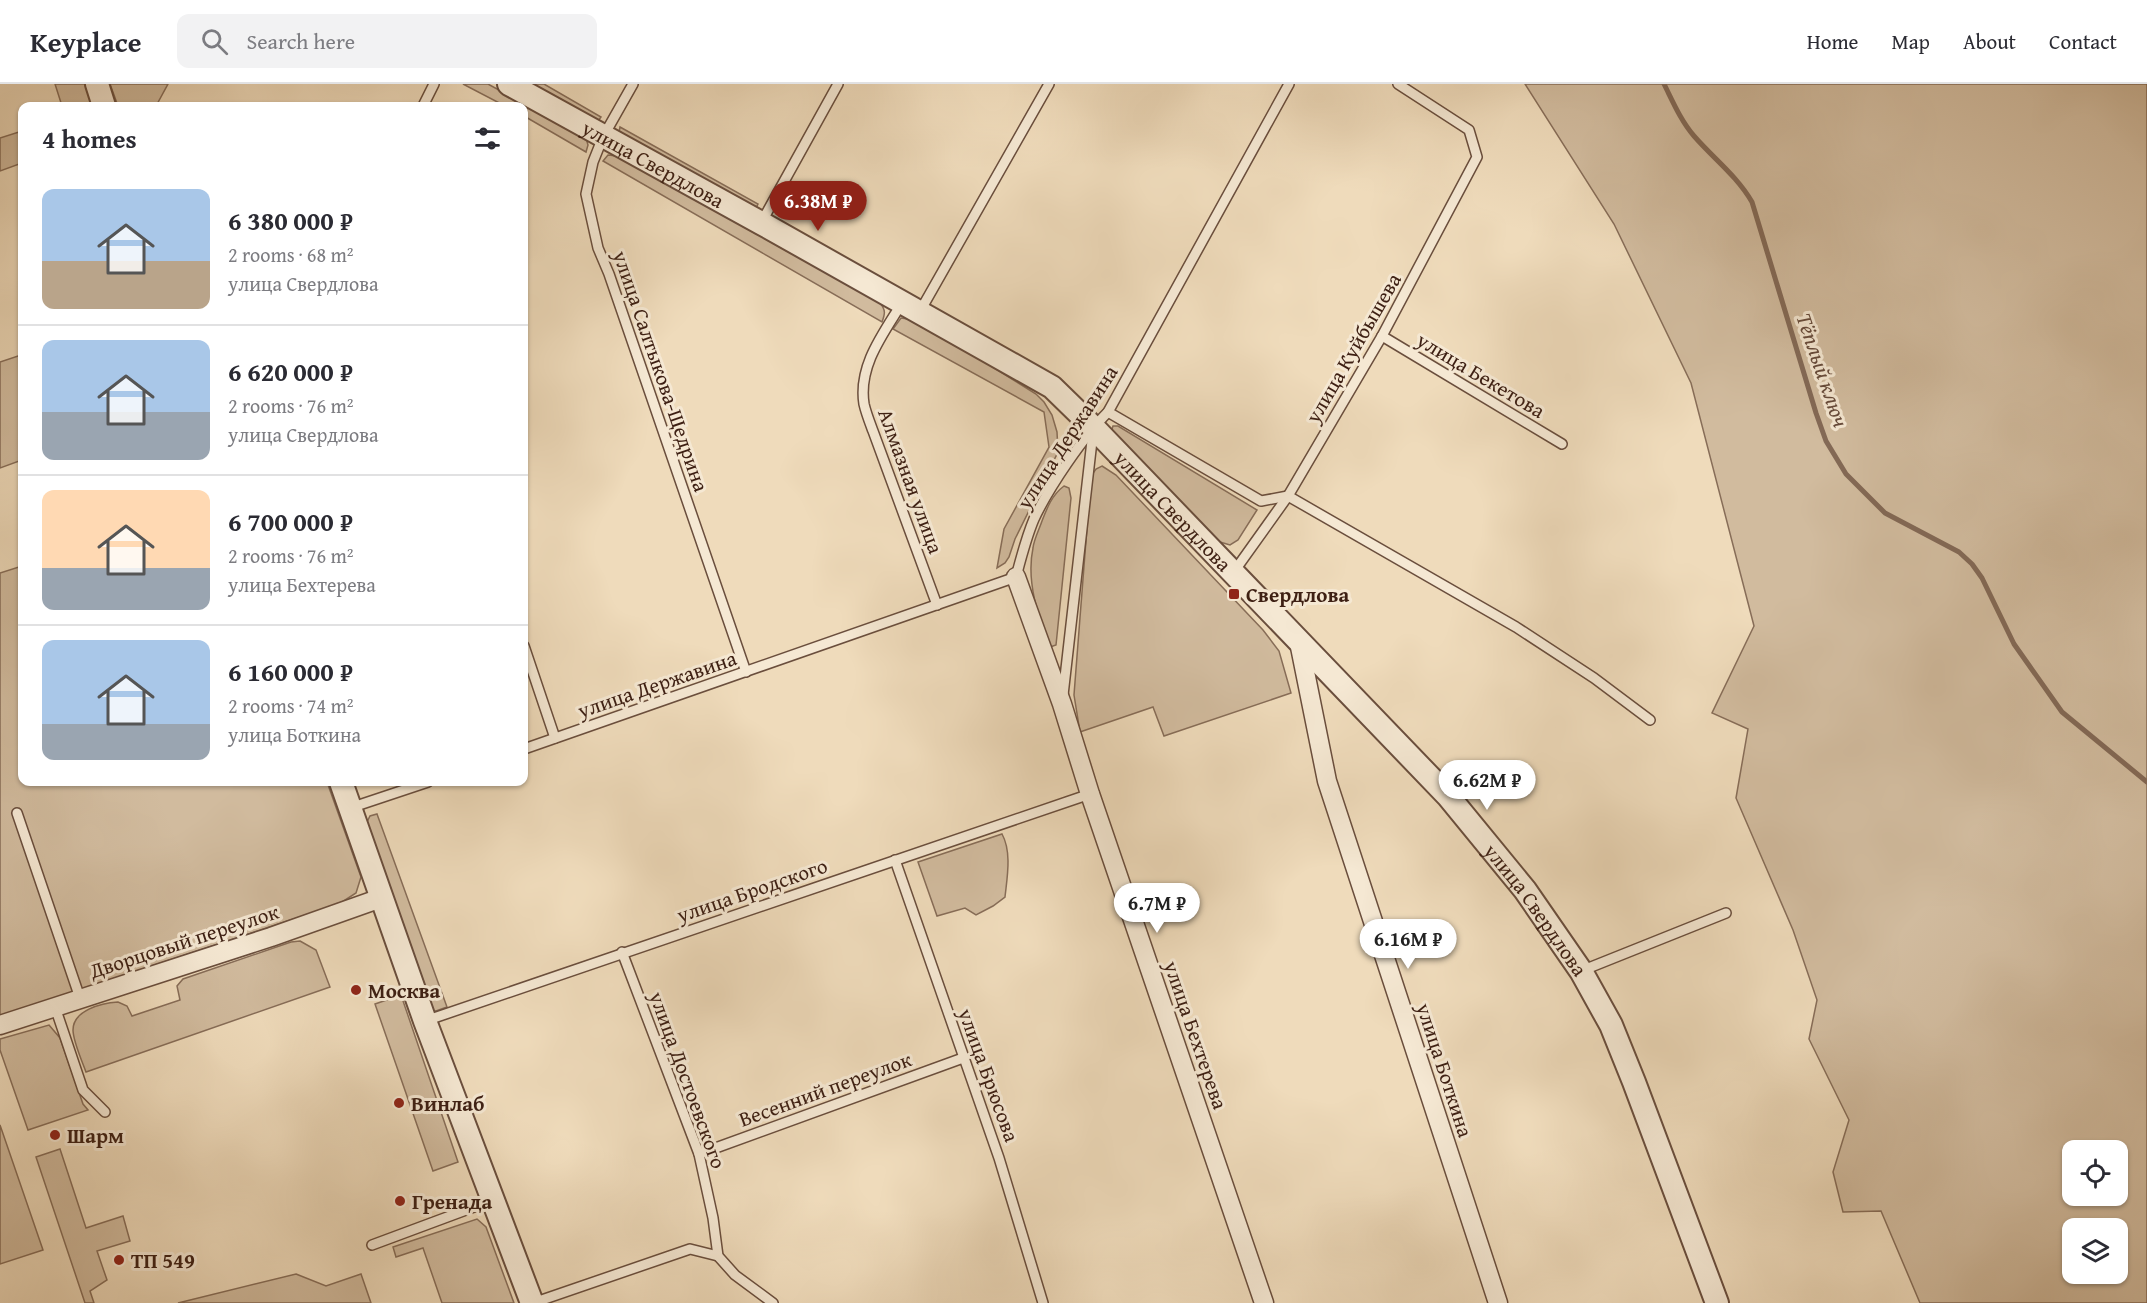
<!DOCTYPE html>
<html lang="en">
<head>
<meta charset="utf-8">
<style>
	:root { --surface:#fff; --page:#f2f2f3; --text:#2b2b33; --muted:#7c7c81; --line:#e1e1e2; --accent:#8f2418 }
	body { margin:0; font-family:"Gentium Book Plus",serif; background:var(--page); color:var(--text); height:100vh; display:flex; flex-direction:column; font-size:22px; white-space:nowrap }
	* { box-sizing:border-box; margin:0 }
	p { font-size:20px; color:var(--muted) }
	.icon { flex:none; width:33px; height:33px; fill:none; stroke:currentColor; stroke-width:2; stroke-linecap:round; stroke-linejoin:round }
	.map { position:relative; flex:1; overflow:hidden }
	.side { position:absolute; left:18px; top:18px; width:510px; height:684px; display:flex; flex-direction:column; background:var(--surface); border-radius:12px; box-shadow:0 2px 4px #0004 }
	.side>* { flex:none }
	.fabs { position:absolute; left:2062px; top:1056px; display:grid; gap:12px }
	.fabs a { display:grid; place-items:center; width:66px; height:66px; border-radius:12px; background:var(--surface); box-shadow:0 2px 4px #0004; font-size:30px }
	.price { position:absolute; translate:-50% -51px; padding:0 14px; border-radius:21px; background:#fff; color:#222; font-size:20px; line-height:39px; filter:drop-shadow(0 2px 3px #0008) }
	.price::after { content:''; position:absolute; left:50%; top:36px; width:18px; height:14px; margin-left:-9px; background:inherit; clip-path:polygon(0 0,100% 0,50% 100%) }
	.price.on { background:var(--accent); color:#fff }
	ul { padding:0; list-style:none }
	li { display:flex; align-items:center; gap:18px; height:150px; padding:0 24px }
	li+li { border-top:2px solid var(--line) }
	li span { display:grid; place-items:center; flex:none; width:168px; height:120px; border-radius:12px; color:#555 }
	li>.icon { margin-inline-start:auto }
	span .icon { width:72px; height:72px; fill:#fffc; stroke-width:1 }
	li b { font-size:26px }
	h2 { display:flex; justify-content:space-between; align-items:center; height:72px; padding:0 24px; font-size:26px }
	header { display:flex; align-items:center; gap:36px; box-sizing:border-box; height:84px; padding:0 30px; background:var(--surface); border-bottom:2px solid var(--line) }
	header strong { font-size:28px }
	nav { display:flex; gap:33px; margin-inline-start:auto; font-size:21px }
	.search { width:420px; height:54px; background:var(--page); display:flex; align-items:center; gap:15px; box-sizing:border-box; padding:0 21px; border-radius:12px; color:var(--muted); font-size:22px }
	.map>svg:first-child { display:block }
	.green { fill:#d1bb9e; stroke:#876d58; stroke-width:1.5; fill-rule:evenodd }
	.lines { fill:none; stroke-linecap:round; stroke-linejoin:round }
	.stream { stroke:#836956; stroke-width:5 }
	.service-casing { stroke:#6a4e3d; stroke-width:12 }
	.minor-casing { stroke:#6a4e3d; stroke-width:21 }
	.tertiary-casing { stroke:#6a4e3d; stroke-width:26 }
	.service { stroke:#f5e8d3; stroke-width:9 }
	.minor { stroke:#f5e8d3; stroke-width:18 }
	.tertiary { stroke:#f5e8d3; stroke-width:22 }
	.poi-dot { fill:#8f2418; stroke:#f5e8d3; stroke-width:2 }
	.labels { text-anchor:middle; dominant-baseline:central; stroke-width:6; stroke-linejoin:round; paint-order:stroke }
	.street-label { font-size:21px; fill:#3d1f13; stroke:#f5e8d3 }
	.poi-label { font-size:21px; font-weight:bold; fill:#3d1f13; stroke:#f5e8d3; text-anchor:start }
	.water-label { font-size:22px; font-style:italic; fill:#664a3a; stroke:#f5e8d3 }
</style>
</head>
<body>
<header>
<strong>Keyplace</strong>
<div class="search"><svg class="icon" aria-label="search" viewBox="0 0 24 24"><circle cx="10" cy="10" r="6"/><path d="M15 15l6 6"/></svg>Search here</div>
<nav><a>Home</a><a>Map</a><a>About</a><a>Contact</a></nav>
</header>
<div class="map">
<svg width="2147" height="1219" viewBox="0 0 2147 1219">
	<rect width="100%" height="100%" fill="#efdbbb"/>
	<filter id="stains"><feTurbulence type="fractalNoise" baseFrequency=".00333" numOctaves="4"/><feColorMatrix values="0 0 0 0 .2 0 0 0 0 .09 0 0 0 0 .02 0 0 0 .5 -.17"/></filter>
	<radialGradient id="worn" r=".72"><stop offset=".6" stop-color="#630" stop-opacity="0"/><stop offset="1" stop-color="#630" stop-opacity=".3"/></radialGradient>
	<g class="green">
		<path d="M55,0H86L94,22H62Z"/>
		<path d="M110,0H168L156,22H118Z"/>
		<path d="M463,0H488L586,54L588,61L586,68L524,32V22H505Z"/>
		<path d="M519,0H544L601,33L598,37Z"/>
		<path d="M1525,0H2147V1219H1920L1881,1127L1843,1128L1833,1088L1849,1036L1809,955L1817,916L1793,846L1736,714L1748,645L1712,629L1754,542L1691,299L1614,140ZM2073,1066H2118V1112H2073ZM2073,1144H2118V1190H2073Z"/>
		<path d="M620,43L758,120L756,124L618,53Z"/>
		<path d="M22,47V79L0,87V54Z"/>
		<path d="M608,71L617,72L880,219C886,226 885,230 882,238L603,77Z"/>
		<path d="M901,234L908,235L988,280L1036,310L1044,318L1052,331L1057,348L1058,368L1015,455L1009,473L1005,479L997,484L1004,445L1049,363L1044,328L893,245Z"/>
		<path d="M21,271L22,376L0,384V278Z"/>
		<path d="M1113,342H1118L1257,426L1238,456L1230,461L1220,458L1210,450L1111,348Z"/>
		<path d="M1102,382L1116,391L1263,546L1279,567L1291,609L1164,652L1153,623L1080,648L1074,611L1091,392L1096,385Z"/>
		<path d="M1064,402L1069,404L1071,414L1056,561L1050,563C1038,533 1026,497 1033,464C1034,455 1039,446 1042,437C1047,424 1052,411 1064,402Z"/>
		<path d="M22,482V698H327L361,793L356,809L339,820L0,932V489Z"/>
		<path d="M377,730L447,923L436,927L430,926L367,738L370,732Z"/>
		<path d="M1002,750C1012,768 1007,794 1005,813L993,822L976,831L965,824L937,832L918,778Z"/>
		<path d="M300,857L316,866L330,903L86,988C82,977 73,957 73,946C73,926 102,919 118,918L127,922L132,932L180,916L177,902L183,895L291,858Z"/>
		<path d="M401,911L458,1078L433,1087L375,920Z"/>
		<path d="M49,941L60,954L83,1020L88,1026L28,1046L0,966V955Z"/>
		<path d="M0,1041L43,1166L0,1180Z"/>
		<path d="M60,1065L86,1144L123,1132L130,1157L97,1167L107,1196L90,1207L94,1219H85L36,1073Z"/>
		<path d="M477,1135L486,1143L514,1219H442L423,1164L396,1173L393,1163Z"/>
		<path d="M296,1190L326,1202L361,1190L371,1219H178Z"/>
	</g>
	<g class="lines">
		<path class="stream" d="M1664,0C1673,18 1681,37 1694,52C1714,75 1737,92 1752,118L1816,329L1826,357L1846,390L1885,429L1959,468L1972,480L1982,494L2014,560L2062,628L2147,698"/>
		<defs>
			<g id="service">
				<path d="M633,0L603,53L593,78L586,110L598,164L609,190L746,588"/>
				<path d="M423,22L434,0"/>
				<path d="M761,139L838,0"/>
				<path d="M902,219C883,250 858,282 864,320C866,329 870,339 873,347L937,521"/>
				<path d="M919,229L1049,0"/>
				<path d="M1382,252L1562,360"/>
				<path d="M1108,328L1261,417L1288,412L1516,543L1594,594L1650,636"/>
				<path d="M1233,489L1288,412L1382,252L1477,73L1469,46L1398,0"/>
				<path d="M524,562L555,654"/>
				<path d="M1063,611L1093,348"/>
				<path d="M524,665L1016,493C1021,474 1026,454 1034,435C1049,403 1083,353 1108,328L1289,0"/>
				<path d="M350,724L428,698"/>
				<path d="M17,729L80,914"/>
				<path d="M895,776L999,1074L1043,1219"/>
				<path d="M622,868L699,1070L713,1134L718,1172L735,1191L773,1219"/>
				<path d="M1581,887L1726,829"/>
				<path d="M55,923L83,1006L105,1028"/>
				<path d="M425,937L1090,710"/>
				<path d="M699,1070L963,974"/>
				<path d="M372,1161L493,1116"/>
				<path d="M533,1219L690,1165L718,1172"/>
			</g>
			<g id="minor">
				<path d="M1016,493L1062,620L1090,710L1264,1219"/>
				<path d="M1299,558L1327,697L1498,1219"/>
				<path d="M0,941L271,853L381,814"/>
			</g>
			<g id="tertiary">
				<path d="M97,0L104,22"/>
				<path id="s1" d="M509,0L761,139L1052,303L1093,343L1448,712L1525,806L1581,887L1611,941L1634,998L1717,1219"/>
				<path d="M341,698L425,937L532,1219"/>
			</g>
		</defs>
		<use href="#service" class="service-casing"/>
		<use href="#minor" class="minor-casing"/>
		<use href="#tertiary" class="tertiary-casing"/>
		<use href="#service" class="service"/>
		<use href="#minor" class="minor"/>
		<use href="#tertiary" class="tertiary"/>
	</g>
	<g class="poi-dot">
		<rect x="1228" y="504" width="12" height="12" rx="3"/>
		<circle cx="356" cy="906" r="6"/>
		<circle cx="399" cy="1019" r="6"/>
		<circle cx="55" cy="1051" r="6"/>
		<circle cx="400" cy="1117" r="6"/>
		<circle cx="119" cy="1176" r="6"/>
	</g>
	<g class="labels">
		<g class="street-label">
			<text stroke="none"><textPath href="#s1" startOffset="165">улица Свердлова</textPath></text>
			<text transform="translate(1353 264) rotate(-60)">улица Куйбышева</text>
			<text transform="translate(661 287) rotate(71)">улица Салтыкова-Щедрина</text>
			<text transform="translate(1481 291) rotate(31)">улица Бекетова</text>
			<text transform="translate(1067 353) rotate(-57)">улица Державина</text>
			<text transform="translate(911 397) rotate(70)">Алмазная улица</text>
			<text stroke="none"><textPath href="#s1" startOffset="795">улица Свердлова</textPath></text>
			<text transform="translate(657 600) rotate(-19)">улица Державина</text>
			<text transform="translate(752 806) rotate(-19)">улица Бродского</text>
			<text stroke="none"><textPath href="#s1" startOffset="1335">улица Свердлова</textPath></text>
			<text transform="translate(184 857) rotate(-18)">Дворцовый переулок</text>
			<text transform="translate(1196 951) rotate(71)">улица Бехтерева</text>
			<text transform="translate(1445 986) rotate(72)">улица Боткина</text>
			<text transform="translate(989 991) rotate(70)">улица Брюсова</text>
			<text transform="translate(688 996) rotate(70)">улица Достоевского</text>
			<text transform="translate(825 1005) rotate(-20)">Весенний переулок</text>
		</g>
		<g class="poi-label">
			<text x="1246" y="510">Свердлова</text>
			<text x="368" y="906">Москва</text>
			<text x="411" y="1019">Винлаб</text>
			<text x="67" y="1051">Шарм</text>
			<text x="412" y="1117">Гренада</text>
			<text x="131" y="1176">ТП 549</text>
		</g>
		<g class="water-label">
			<text transform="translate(1823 286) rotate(71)">Тёплый ключ</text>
		</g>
	</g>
	<rect width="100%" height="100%" filter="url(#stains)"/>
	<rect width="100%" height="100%" fill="url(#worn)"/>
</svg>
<div class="fabs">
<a><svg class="icon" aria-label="locate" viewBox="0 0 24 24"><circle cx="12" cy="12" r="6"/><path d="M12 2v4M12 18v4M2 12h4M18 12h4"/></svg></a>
<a><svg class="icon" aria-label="layers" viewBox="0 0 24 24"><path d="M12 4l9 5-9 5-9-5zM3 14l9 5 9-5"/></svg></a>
</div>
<b class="price on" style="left:818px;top:148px">6.38M ₽</b>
<b class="price" style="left:1487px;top:727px">6.62M ₽</b>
<b class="price" style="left:1157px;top:850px">6.7M ₽</b>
<b class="price" style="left:1408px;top:886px">6.16M ₽</b>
<section class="side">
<h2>4 homes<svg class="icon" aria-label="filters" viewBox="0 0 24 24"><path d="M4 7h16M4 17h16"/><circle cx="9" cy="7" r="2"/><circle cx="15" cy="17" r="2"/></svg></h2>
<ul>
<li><span style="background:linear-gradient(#a9c7e8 60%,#b9a48a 0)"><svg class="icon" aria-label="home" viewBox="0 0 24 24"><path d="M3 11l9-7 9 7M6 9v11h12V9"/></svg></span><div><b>6 380 000 ₽</b><p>2 rooms · 68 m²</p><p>улица Свердлова</p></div></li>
<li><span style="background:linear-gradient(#a9c7e8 60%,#9aa5b1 0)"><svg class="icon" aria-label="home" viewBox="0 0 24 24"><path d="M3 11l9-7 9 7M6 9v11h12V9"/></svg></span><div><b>6 620 000 ₽</b><p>2 rooms · 76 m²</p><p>улица Свердлова</p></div></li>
<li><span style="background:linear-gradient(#ffd9b3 65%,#9aa5b1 0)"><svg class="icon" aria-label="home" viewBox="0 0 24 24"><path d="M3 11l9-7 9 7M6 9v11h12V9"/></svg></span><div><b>6 700 000 ₽</b><p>2 rooms · 76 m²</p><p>улица Бехтерева</p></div></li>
<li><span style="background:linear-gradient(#a9c7e8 70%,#9aa5b1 0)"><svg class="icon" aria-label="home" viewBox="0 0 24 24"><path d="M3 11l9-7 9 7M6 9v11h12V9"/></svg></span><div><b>6 160 000 ₽</b><p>2 rooms · 74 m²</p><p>улица Боткина</p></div></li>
</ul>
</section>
</div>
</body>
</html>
